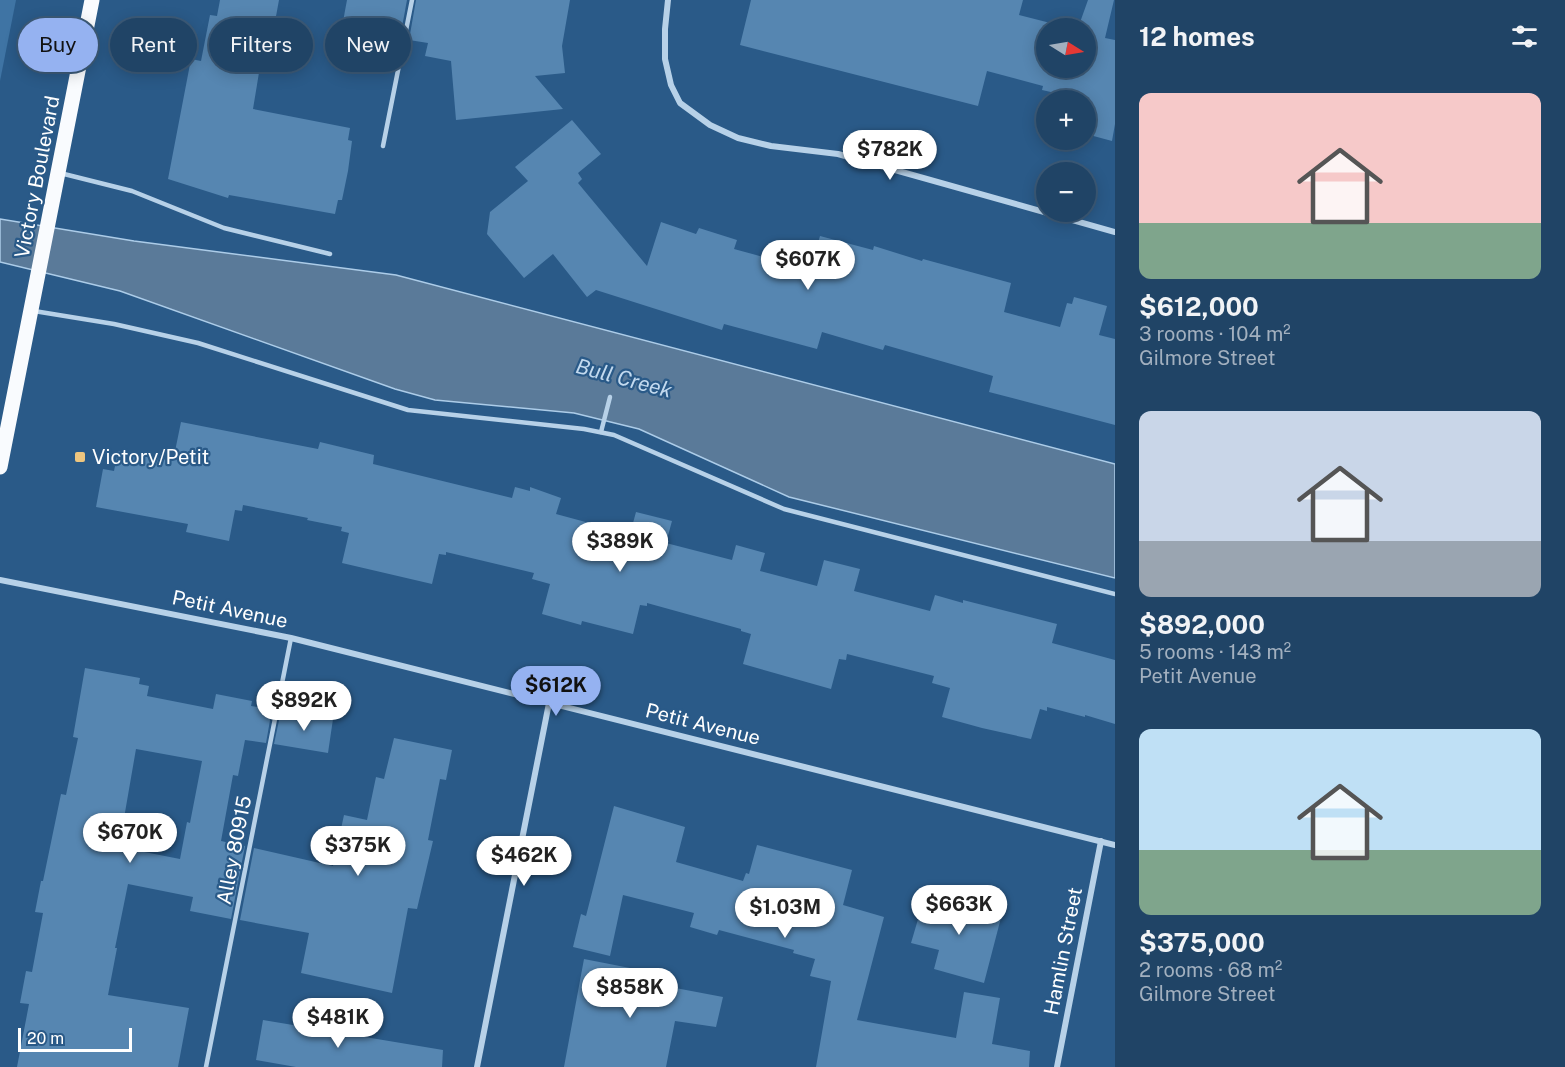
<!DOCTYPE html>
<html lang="en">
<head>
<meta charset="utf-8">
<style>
	:root { --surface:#204466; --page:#284b6c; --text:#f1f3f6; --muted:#a2b0bf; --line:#3d5c7a; --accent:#95b2f1 }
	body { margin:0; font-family:"Public Sans",sans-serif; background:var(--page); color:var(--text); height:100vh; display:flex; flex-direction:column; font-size:22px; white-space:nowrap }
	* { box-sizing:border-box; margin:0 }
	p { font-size:20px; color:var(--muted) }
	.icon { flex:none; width:33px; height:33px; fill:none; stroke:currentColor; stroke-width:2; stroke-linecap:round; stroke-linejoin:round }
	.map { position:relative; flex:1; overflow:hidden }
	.sheet { display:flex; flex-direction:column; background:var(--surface); width:450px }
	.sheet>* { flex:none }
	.top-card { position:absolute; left:18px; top:18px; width:570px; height:54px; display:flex; gap:12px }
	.needle { width:39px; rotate:101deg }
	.buttons { position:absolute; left:1036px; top:18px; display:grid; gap:12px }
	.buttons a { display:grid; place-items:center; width:60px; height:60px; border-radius:50%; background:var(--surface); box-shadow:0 3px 15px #0003,0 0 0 2px var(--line); font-size:30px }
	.scale { position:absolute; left:18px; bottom:15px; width:114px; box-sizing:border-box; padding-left:6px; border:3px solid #fff; border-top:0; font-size:16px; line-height:21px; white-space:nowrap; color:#fff; -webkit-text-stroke:4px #2a5a88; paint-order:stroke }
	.price { position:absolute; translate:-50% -51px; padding:0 14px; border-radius:21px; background:#fff; color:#222; font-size:20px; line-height:39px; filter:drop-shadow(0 2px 3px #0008) }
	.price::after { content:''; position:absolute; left:50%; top:36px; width:18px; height:14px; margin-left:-9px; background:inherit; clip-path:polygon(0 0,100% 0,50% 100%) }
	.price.on { background:var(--accent); color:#111 }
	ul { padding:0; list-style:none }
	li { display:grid; align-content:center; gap:12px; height:318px; padding:0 24px }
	li span { display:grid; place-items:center; height:186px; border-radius:12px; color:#555 }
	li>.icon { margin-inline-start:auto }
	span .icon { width:108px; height:108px; fill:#fffc; stroke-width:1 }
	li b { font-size:26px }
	h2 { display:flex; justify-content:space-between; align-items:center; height:72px; padding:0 24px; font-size:26px }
	.chip { padding:0 21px; border-radius:27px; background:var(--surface); box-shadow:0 3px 15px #0003,0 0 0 2px var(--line); font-size:21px; line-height:54px }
	.chip.on { background:var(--accent); color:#111 }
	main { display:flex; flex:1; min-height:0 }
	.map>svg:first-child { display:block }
	.green { fill:#3f74a4 }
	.water { fill:#5a7a99; stroke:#accce8; stroke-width:1.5 }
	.building { fill:#5686b1; fill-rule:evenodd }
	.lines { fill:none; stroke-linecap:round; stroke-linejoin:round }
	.service { stroke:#b7d1e8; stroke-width:4.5 }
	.minor { stroke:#b7d1e8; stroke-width:6 }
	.primary { stroke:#f9fbfe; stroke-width:15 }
	.poi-dot { fill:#eec67f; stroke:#2a5a88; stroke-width:2 }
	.labels { text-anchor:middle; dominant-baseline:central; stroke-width:4.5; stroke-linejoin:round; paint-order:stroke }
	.street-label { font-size:20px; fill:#fff; stroke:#2a5a88 }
	.poi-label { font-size:20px; fill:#fff; stroke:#2a5a88; text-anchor:start }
	.water-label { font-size:21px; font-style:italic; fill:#c3daef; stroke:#2a5a88 }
</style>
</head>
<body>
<main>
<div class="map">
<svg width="1115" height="1067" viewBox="0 0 1115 1067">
	<rect width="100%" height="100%" fill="#2a5a88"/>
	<path class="green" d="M0,0H16L0,81Z"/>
	<path class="water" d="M0,219L134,241L396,275L1115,464V578L789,497L639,429L574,413L435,400L395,389L120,291L0,262Z"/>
	<g class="building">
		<path d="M220,0H279L272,38L265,36L253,109L350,128L348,140L352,141L348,171L342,200H338L335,214L229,195L228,198L168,179L191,59L201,61L210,15L217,16Z"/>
		<path d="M347,0H407L400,38L342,27Z"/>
		<path d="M416,0H570L562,46L565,73L535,76L563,109L456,120L451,61L425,56L428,43L409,40Z"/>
		<path d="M751,0H1023L1019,15L1070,28H1047V68H1086V28H1078L1088,0H1114L1105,38L1115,40V124L1112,141L1086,134V100L1042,90L1043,86L987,71L978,106L740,45Z"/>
		<path d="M572,120L601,154L578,173L582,179L578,183L647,266L661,222L696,234L699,228L737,240L734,249L804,268L806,264L811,266L820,236L873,250L874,246L922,261L923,259L1011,283L1004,312L1060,327L1067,303L1072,304L1074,297L1107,306L1099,335L1115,339V425L989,392L993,376L885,345L883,350L822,332L817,349L724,324L722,330L596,290L587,297L553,254L524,278L487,234L490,212L528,181L515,167Z"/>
		<path d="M181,422L318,449L320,442L374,455L373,464L512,498L515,487L530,491V487L561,498L556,514L630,534L636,512L672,521L666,543L732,560L736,545L765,553L760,571L817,586L824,560L860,569L854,591L930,611L935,595L963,603V600L1057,624L1052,643L1115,660V724L1085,715V717L1047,707V711L1040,709L1031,739L982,728L942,717L950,688L932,683L934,676L847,654L846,660L839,659L831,689L743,664L751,634L741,631V629L647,603V606L640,605L633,634L582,621L581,625L542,614L550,584L532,579L534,573L446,552V555L439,554L432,584L342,563L349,533L341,531L342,527L307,520L308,518L243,505L242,511L235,510L229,541L186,532L188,524L96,507L103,469L114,471L118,451L173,461Z"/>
		<path d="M85,668L140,678L139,684L149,686L147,696L213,709L216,694L252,701L251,706L272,709L266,743L245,740L238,776L233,775L221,841L245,846L231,919L190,911L193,897L128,884L115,948H117L108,995L189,1008L178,1067H17L29,1004L20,1003L26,971L32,972L43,913L35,912L41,881H43L61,794L66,795L78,738L73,737ZM136,749L202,761L190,823L187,822L180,859L119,847Z"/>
		<path d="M281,711L333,719L328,753L274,744Z"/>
		<path d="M394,738L452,750L446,780L440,779L428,840L433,841L417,909L408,908L392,993L301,973L309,933L240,920L254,848L333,866L344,815L367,820L376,777L384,779Z"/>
		<path d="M614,806L685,827L676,862L743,881L746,873L749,874L757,845L852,870L843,905L884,917L857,1020L956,1038L964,992L1000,998L992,1044L1030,1051L1029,1067H816L831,981L810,976L815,959L793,953L794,950L719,930L717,935L690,927L694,913L623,895L610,956L573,947L581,914L586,916Z"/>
		<path d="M924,899L937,902V899L967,906L968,901L1003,910L984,983L934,969L939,950L911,943Z"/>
		<path d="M584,959L630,968L628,979L723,997L716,1027L675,1021L666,1067H564Z"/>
		<path d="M263,1020L443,1050L442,1067H296L256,1060Z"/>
	</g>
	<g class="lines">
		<g class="service">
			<path d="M383,146L412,0"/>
			<path d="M60,173L132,191L224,228L330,254"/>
			<path d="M34,311L114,324L198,343L408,410L584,429L614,435L784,509L1115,594"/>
			<path d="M601,432L610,397"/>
			<path d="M206,1067L291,638"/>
		</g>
		<g class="minor">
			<path d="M668,0L665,29V59L671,85L680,103L710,125L738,138L771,146L838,154L1115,232"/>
			<path d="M0,580L291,638L1115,845"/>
			<path d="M477,1067L549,703"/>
			<path d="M1057,1067L1101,841"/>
		</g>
		<path class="primary" d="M0,467L92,0"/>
	</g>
	<rect class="poi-dot" x="74" y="451" width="12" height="12" rx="3"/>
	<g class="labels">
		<g class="street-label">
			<text transform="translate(37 177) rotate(-79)">Victory Boulevard</text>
			<text transform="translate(230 609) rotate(12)">Petit Avenue</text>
			<text transform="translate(703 724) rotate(14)">Petit Avenue</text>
			<text transform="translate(234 850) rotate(-79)">Alley 80915</text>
			<text transform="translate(1063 951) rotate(-79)">Hamlin Street</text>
		</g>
		<g class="poi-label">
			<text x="92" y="457">Victory/Petit</text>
		</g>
		<g class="water-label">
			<text transform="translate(624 378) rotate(15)">Bull Creek</text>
		</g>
	</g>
</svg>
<div class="buttons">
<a><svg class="needle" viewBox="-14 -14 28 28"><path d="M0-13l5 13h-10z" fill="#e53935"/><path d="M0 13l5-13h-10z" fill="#a2b0bf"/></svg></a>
<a>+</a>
<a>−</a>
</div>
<div class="scale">20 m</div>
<b class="price" style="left:890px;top:181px">$782K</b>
<b class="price" style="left:808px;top:291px">$607K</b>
<b class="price" style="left:620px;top:573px">$389K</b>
<b class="price on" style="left:556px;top:717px">$612K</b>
<b class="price" style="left:304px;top:732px">$892K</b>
<b class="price" style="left:130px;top:864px">$670K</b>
<b class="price" style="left:358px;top:877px">$375K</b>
<b class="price" style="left:524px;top:887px">$462K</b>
<b class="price" style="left:959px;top:936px">$663K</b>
<b class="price" style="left:785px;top:939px">$1.03M</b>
<b class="price" style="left:630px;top:1019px">$858K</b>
<b class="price" style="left:338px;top:1049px">$481K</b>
<div class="top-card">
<a class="chip on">Buy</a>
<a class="chip">Rent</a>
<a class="chip">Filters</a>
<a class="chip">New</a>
</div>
</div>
<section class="sheet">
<h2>12 homes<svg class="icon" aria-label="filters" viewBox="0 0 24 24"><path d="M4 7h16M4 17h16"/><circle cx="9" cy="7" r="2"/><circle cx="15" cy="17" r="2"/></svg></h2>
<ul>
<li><span style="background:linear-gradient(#f6c9c9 70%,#7fa58c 0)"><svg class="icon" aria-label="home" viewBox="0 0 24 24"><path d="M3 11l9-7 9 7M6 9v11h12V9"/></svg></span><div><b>$612,000</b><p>3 rooms · 104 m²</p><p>Gilmore Street</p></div></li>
<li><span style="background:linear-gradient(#c9d6e8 70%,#9aa5b1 0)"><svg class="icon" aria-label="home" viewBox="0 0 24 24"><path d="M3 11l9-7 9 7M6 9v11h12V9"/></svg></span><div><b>$892,000</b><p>5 rooms · 143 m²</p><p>Petit Avenue</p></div></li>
<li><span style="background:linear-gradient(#bfe0f5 65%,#7fa58c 0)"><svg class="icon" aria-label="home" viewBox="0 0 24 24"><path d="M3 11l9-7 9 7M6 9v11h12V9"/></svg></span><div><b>$375,000</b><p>2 rooms · 68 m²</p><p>Gilmore Street</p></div></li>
</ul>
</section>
</main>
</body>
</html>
